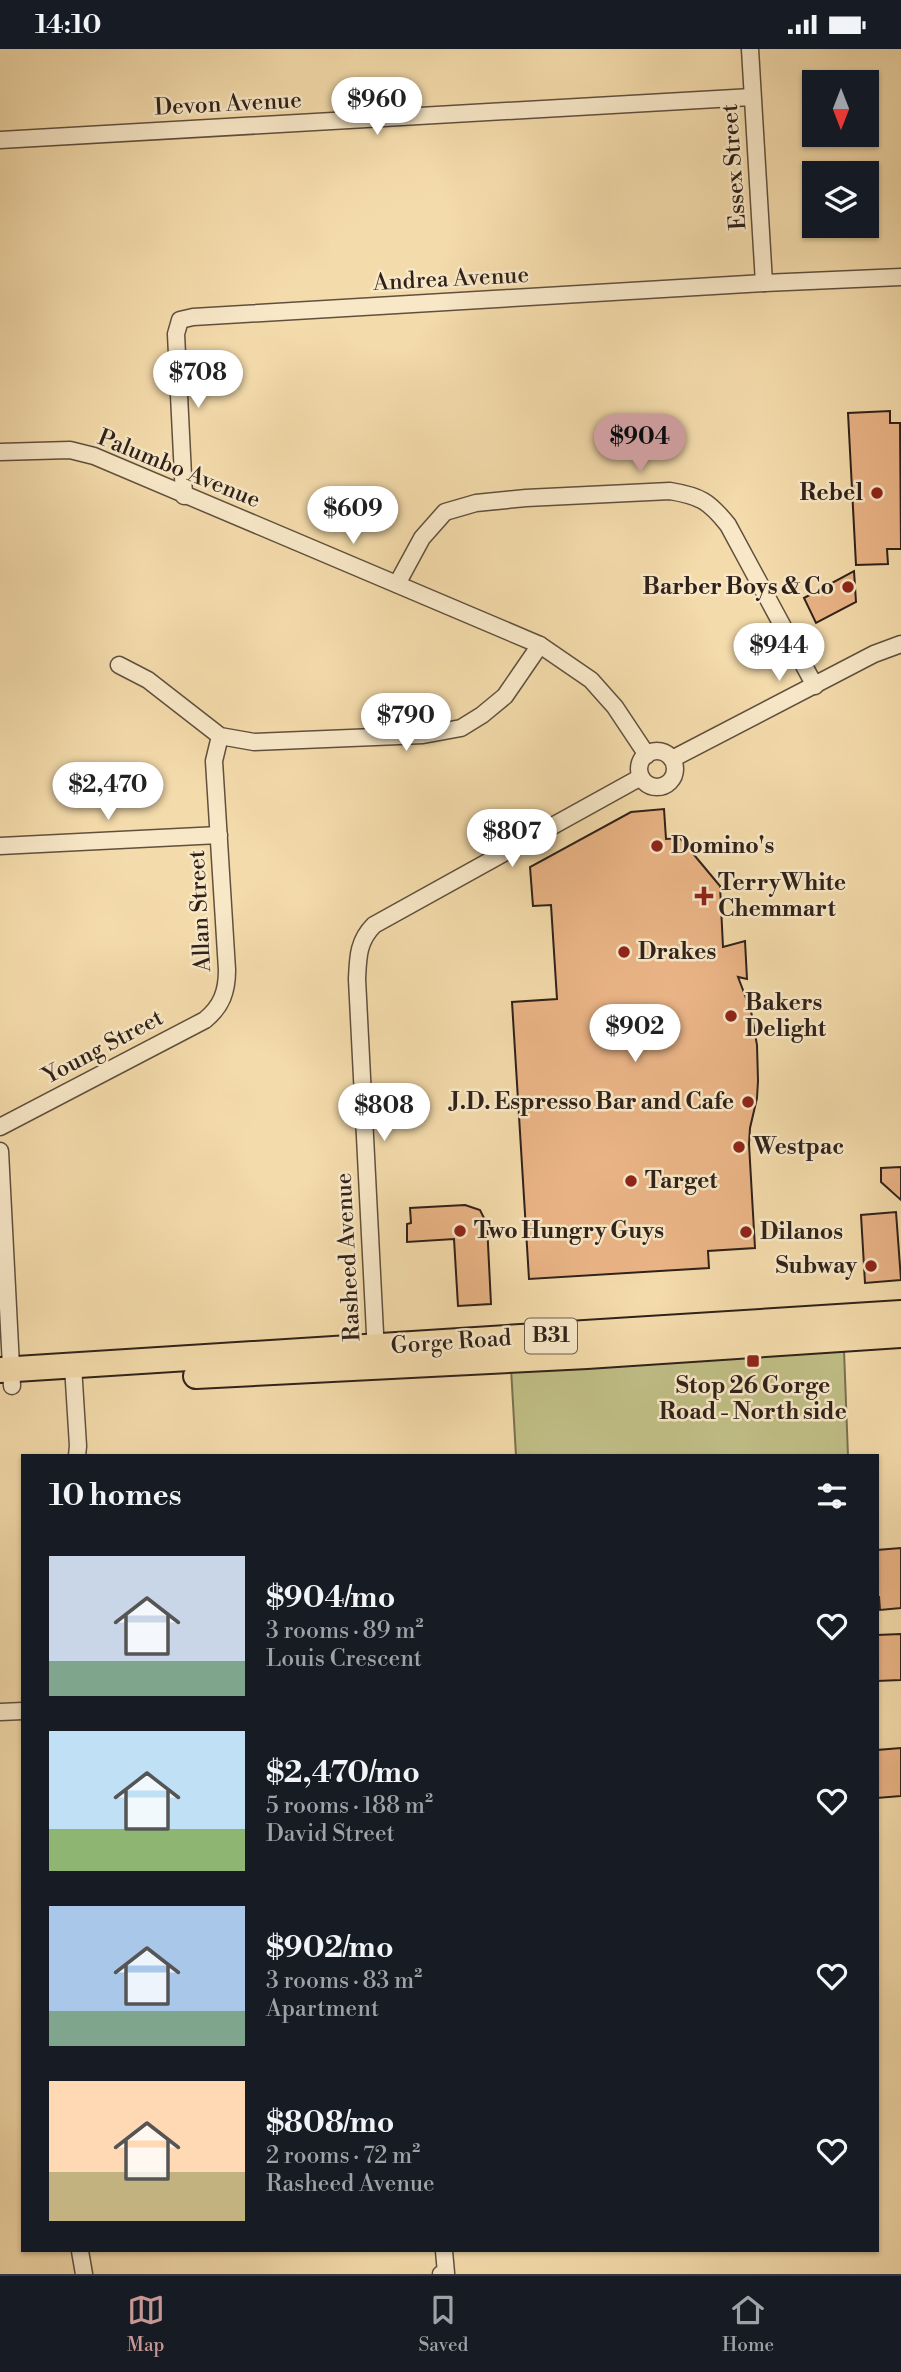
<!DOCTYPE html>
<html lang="en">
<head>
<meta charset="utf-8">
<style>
	:root { --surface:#171b24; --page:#242831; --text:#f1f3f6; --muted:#9ea1a6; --line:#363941; --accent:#c59692 }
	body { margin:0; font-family:"Libre Bodoni",serif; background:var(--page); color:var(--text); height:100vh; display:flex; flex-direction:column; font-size:26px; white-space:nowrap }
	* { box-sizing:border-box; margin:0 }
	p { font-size:23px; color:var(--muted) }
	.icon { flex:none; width:38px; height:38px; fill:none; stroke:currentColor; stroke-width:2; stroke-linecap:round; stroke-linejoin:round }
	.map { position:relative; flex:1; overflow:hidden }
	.details { position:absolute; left:21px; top:1405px; width:858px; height:798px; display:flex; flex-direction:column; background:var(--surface); border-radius:0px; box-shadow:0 2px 5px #0004 }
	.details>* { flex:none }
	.needle { width:46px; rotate:180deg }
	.buttons { position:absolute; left:802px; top:21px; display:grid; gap:14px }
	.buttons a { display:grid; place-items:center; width:77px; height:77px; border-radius:0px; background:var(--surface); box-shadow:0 2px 5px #0004; font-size:35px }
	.price { position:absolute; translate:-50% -60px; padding:0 16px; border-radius:24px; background:#fff; color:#222; font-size:23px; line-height:46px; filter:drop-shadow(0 2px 4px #0008) }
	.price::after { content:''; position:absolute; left:50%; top:42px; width:21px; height:16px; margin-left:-10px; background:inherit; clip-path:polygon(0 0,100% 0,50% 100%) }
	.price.selected { background:var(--accent); color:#111 }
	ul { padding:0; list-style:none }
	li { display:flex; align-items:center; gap:21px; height:175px; padding:0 28px }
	li span { display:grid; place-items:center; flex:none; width:196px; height:140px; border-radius:0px; color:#555 }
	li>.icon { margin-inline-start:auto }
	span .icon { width:84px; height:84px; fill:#fffc; stroke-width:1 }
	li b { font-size:30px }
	h2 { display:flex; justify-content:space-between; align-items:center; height:84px; padding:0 28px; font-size:30px }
	.status { display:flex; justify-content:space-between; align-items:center; height:49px; padding:0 35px; background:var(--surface); direction:ltr }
	.status svg { height:19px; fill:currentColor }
	.tab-bar { display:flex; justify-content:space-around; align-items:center; height:98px; border-top:2px solid var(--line); background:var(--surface); font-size:19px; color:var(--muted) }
	.tab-bar a { display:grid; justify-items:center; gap:4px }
	.tab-bar .selected { color:var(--accent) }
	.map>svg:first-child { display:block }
	.green { fill:#c0be86; stroke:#787050; stroke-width:2 }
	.building { fill:#eab486; stroke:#2f211a; stroke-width:2 }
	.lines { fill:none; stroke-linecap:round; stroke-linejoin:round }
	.street-casing { stroke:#60503e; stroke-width:19 }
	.primary-casing { stroke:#2f211a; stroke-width:28 }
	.street { stroke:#f8e8c8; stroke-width:16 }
	.primary { stroke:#f4dbab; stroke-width:24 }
	.poi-dot { fill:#8f2418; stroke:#f8e8c8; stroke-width:2.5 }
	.labels { text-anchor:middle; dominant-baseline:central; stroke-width:5; stroke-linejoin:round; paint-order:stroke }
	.shield { fill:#f8e8c8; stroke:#6b5d4e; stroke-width:2 }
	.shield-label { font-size:21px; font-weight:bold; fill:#2f211a }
	.street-label { font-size:23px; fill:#2f211a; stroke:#f8e8c8 }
	.poi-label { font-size:23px; font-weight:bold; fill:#2f211a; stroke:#f8e8c8; text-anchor:start }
</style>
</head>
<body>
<div class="status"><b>14:10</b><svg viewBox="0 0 49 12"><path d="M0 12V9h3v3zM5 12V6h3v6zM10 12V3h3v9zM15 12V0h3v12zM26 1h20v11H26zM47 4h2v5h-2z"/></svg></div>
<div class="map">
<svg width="901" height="2225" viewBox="0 0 901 2225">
	<rect width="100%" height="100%" fill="#f4dbab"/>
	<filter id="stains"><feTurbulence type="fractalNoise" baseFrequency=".00286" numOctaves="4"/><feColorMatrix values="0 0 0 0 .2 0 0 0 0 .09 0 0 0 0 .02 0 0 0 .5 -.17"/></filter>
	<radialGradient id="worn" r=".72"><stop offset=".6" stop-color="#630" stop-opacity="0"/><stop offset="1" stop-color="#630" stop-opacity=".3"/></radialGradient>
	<path class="green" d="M844,1301L848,1407H516L511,1319Z"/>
	<g class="building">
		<path d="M890,362V374H900L901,500H887L888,515L856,516L848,364Z"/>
		<path d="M854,522L856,553L816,574L804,549Z"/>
		<path d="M664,760L666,790L680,789L720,837L723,898L745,892L747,930L738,928L751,962L757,996L758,1032L757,1049L750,1079L749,1095L755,1199L708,1202L709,1219L529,1230L512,953L557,950L551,856L533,857L530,818L631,763Z"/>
		<path d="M901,1118V1151L881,1133V1119Z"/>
		<path d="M465,1156L480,1161L487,1175L491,1255L458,1257L454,1190L407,1193V1175L411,1174L410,1159Z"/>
		<path d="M896,1163L901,1231L865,1234L861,1166Z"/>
		<path d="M901,1499V1559L880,1561L879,1548H877V1501Z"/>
		<path d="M901,1585V1631L877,1632V1586Z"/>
		<path d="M901,1699V1747L877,1749V1701Z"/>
	</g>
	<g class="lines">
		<defs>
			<g id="street">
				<path d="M750,0L764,234"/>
				<path d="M0,91L752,48"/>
				<path d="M0,403L70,401L94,407L540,596L591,631L615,658L647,706"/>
				<path d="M184,447L176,285L180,271L193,268L764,234L901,228"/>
				<path d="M397,535L422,489L445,463L476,454L526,449L670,442C700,447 709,452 728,476L815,637"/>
				<path d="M119,616L148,631L220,687L254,693L423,686L461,679L482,666L505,647L540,596"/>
				<circle cx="657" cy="720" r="18"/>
				<path d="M672,710L874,605L901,595"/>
				<path d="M0,797L219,786"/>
				<path d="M0,1078L205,971C222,957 227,942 227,921L214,712L220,687"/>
				<path d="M0,1102L12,1337"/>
				<path d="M376,1304L357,930C358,908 358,892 374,876L641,728"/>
				<path d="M73,1317L78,1397L77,1407"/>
				<path d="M0,1663L23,1662"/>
				<path d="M80,2202L84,2225"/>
				<path d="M441,2225L446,2224L444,2202"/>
			</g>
			<g id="primary">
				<path d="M0,1321L901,1264"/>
				<path d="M196,1327L587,1307L901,1286"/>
			</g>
		</defs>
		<use href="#street" class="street-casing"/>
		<use href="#primary" class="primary-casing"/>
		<use href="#street" class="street"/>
		<use href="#primary" class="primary"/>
	</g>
	<g class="poi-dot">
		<circle cx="877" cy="444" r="7"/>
		<circle cx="848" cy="538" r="7"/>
		<circle cx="657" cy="797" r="7"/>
		<path d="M700.5 836.5h7v7h7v7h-7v7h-7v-7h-7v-7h7z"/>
		<circle cx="624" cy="903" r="7"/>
		<circle cx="731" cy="967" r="7"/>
		<circle cx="748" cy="1053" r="7"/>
		<circle cx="739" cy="1098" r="7"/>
		<circle cx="631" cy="1132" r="7"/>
		<circle cx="460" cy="1182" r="7"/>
		<circle cx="746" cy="1183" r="7"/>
		<circle cx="871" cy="1217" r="7"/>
		<rect x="746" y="1305" width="14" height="14" rx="3.5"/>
	</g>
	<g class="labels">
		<rect class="shield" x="525" y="1269.5" width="52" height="35" rx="5"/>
		<g class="shield-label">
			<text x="551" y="1287">B31</text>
		</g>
		<g class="street-label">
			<text transform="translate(228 55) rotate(-3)">Devon Avenue</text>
			<text transform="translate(734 118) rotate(-94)">Essex Street</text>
			<text transform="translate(451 230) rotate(-3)">Andrea Avenue</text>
			<text transform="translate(179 420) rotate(22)">Palumbo Avenue</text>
			<text transform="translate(200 862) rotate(-93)">Allan Street</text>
			<text transform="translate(103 998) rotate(-28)">Young Street</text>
			<text transform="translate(348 1208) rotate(-93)">Rasheed Avenue</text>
			<text transform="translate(451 1293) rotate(-4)">Gorge Road</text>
		</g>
		<g class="poi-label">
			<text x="863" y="444" text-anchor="end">Rebel</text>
			<text x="834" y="538" text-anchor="end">Barber Boys &amp; Co</text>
			<text x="671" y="797">Domino's</text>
			<text x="718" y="834">TerryWhite<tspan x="718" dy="26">Chemmart</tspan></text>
			<text x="638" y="903">Drakes</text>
			<text x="745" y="954">Bakers<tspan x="745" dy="26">Delight</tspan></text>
			<text x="734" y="1053" text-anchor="end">J.D. Espresso Bar and Cafe</text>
			<text x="753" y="1098">Westpac</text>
			<text x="645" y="1132">Target</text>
			<text x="474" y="1182">Two Hungry Guys</text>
			<text x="760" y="1183">Dilanos</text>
			<text x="857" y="1217" text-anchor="end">Subway</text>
			<text x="753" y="1337" text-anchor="middle">Stop 26 Gorge<tspan x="753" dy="26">Road - North side</tspan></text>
		</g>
	</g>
	<rect width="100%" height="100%" filter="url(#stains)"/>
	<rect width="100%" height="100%" fill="url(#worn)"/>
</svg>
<div class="buttons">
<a><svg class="needle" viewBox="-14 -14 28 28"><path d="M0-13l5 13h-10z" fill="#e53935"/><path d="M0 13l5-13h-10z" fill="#9ea1a6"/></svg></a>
<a><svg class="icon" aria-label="layers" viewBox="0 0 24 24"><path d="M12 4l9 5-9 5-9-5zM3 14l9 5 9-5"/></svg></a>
</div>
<b class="price" style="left:377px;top:88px">$960</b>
<b class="price" style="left:198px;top:361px">$708</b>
<b class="price selected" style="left:640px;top:425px">$904</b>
<b class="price" style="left:353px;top:497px">$609</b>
<b class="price" style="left:779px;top:634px">$944</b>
<b class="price" style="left:406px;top:704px">$790</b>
<b class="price" style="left:108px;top:773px">$2,470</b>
<b class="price" style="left:512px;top:820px">$807</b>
<b class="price" style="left:635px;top:1015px">$902</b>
<b class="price" style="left:384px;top:1094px">$808</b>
<section class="details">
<h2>10 homes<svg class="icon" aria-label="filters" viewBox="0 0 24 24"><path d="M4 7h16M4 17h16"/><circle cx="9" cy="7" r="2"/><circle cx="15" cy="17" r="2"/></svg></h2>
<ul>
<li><span style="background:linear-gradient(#c9d6e8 75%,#7fa58c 0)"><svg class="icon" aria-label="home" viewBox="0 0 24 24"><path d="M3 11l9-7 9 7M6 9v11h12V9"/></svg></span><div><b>$904/mo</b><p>3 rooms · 89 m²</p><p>Louis Crescent</p></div><svg class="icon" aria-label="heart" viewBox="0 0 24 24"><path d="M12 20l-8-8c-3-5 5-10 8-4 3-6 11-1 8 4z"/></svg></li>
<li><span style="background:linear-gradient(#bfe0f5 70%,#8fb573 0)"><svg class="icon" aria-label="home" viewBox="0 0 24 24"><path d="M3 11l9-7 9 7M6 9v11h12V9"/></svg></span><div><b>$2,470/mo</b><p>5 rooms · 188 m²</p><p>David Street</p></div><svg class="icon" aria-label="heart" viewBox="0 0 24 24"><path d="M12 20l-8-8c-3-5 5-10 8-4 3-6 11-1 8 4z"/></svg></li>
<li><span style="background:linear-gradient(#a9c7e8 75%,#7fa58c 0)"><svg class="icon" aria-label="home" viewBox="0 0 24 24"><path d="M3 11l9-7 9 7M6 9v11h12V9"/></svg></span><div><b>$902/mo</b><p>3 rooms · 83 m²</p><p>Apartment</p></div><svg class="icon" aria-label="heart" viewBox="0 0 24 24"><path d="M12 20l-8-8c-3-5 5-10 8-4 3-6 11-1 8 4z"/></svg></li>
<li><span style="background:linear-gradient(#ffd9b3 65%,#c2b280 0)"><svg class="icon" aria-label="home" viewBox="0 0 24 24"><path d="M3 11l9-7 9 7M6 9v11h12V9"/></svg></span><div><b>$808/mo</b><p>2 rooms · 72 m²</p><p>Rasheed Avenue</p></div><svg class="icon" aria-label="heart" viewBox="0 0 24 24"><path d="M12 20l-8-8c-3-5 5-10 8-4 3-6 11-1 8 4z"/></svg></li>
</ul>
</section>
</div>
<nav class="tab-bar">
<a class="selected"><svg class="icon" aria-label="map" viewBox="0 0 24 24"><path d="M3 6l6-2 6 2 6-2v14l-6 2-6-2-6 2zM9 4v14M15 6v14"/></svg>Map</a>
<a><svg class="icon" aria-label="saved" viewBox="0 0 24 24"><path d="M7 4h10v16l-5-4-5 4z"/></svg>Saved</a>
<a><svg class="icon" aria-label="home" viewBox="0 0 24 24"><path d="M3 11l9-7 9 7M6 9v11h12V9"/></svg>Home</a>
</nav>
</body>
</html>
